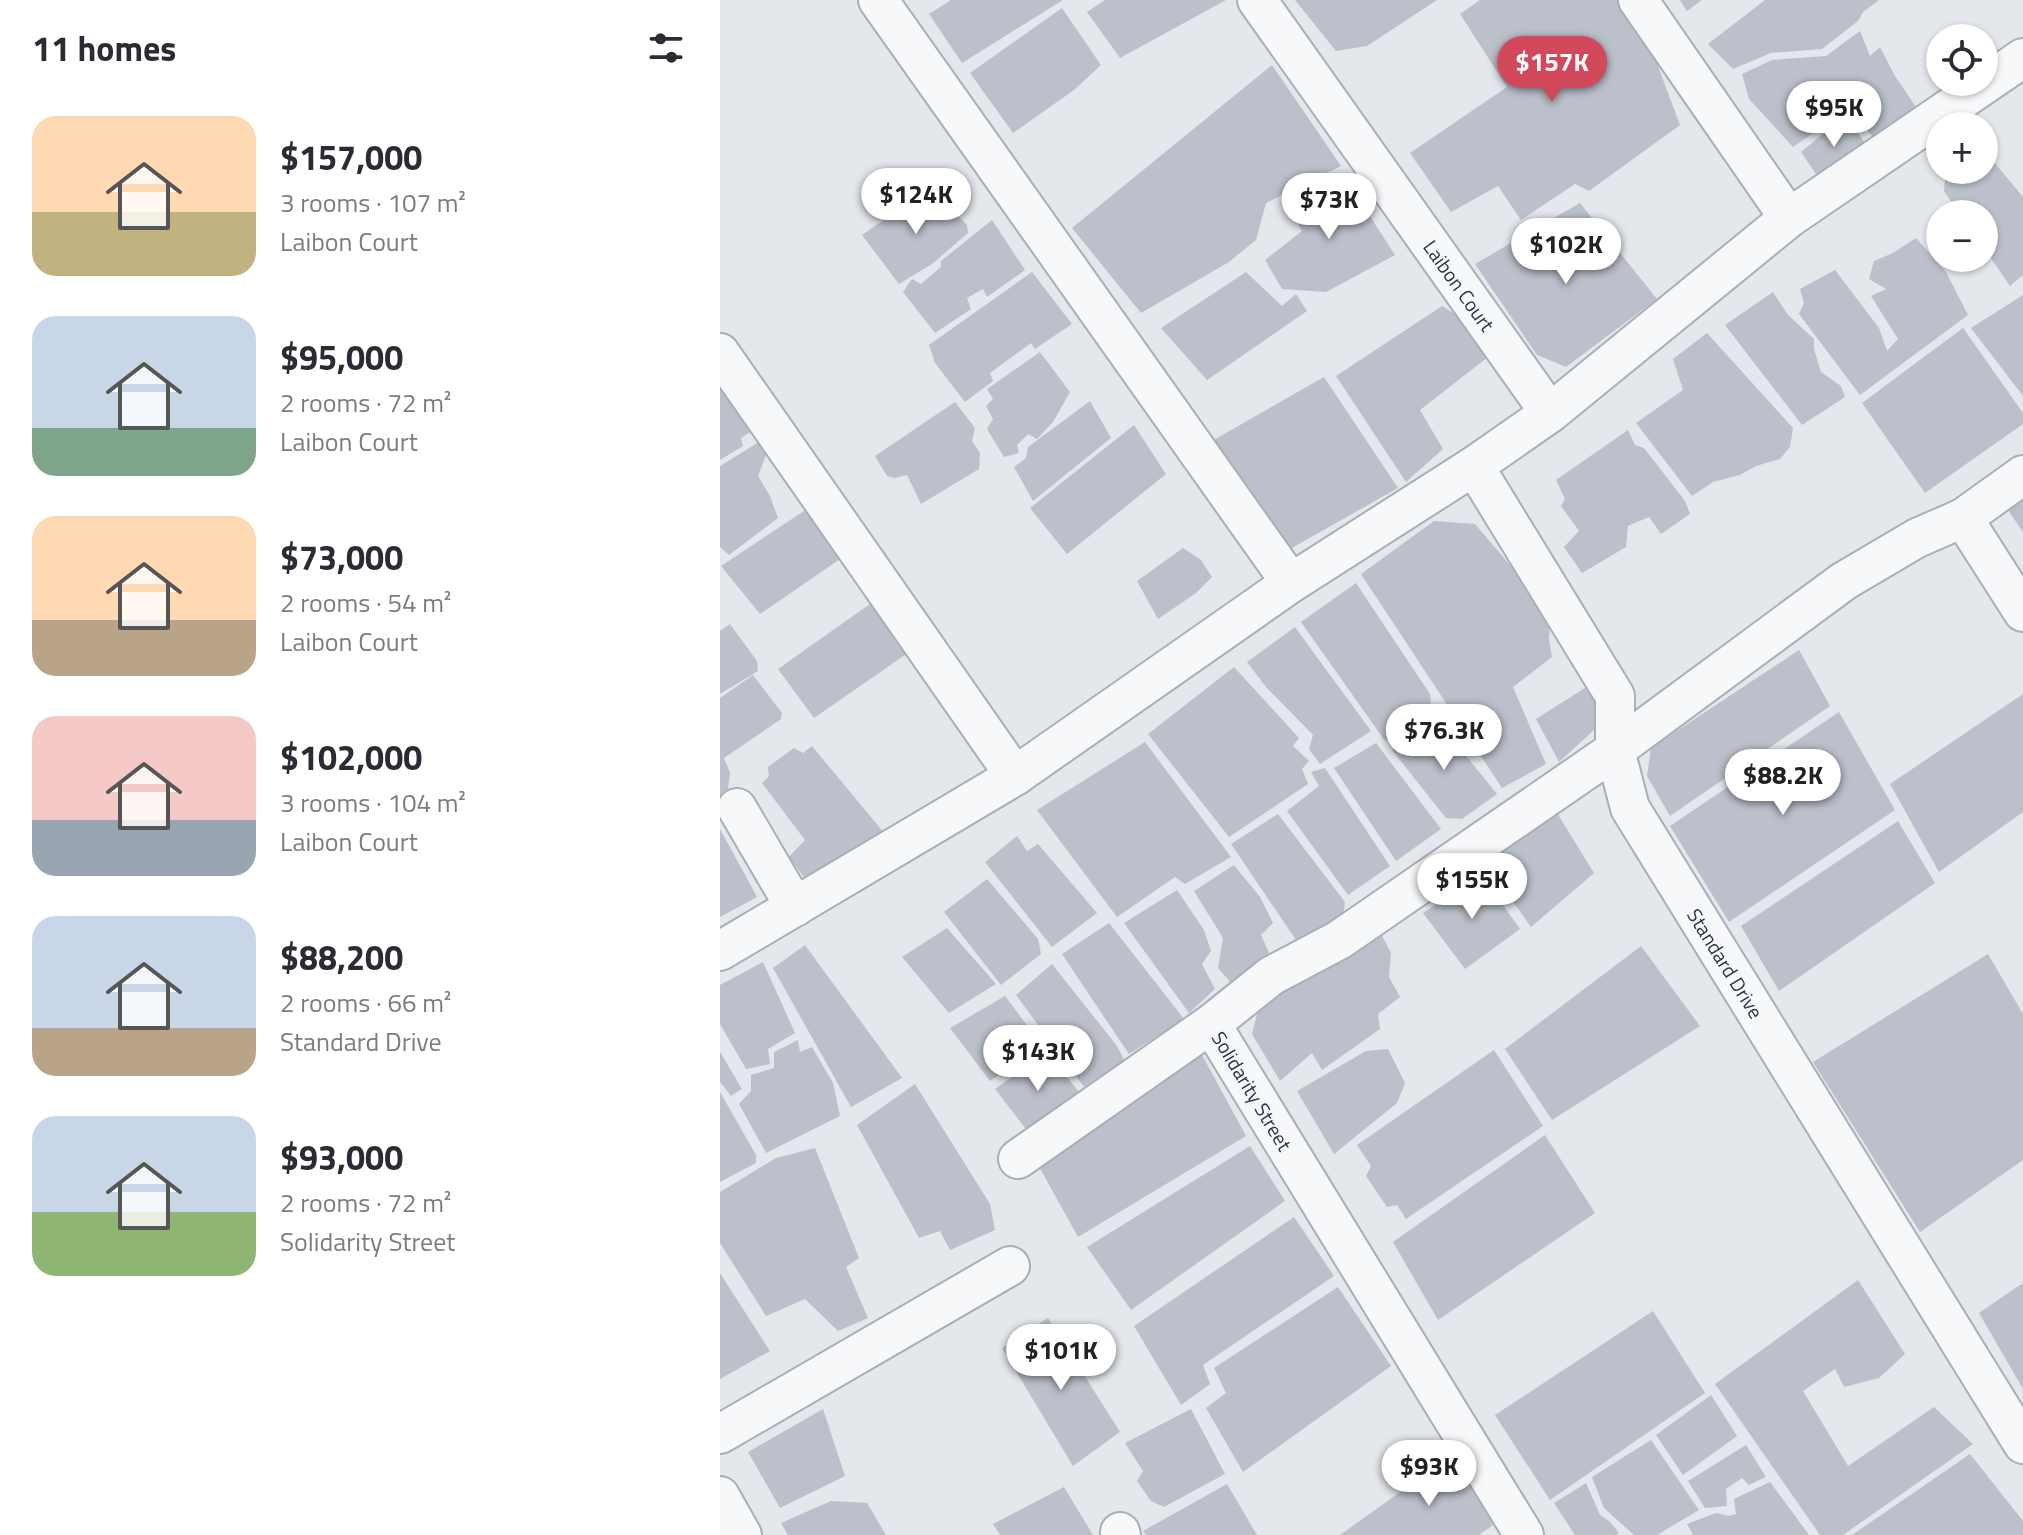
<!DOCTYPE html>
<html lang="en">
<head>
<meta charset="utf-8">
<style>
	:root { --surface:#fff; --page:#f2f2f3; --text:#2b2b33; --muted:#7c7c81; --accent:#d1495b }
	body { margin:0; font-family:"Titillium Web",sans-serif; background:var(--page); color:var(--text); height:100vh; display:flex; flex-direction:column; font-size:30px; white-space:nowrap }
	* { box-sizing:border-box; margin:0 }
	p { font-size:26px; color:var(--muted) }
	.icon { flex:none; width:44px; height:44px; fill:none; stroke:currentColor; stroke-width:2; stroke-linecap:round; stroke-linejoin:round }
	.map { position:relative; flex:1; overflow:hidden }
	.side { display:flex; flex-direction:column; background:var(--surface); width:720px }
	.side>* { flex:none }
	.buttons { position:absolute; left:1206px; top:24px; display:grid; gap:16px }
	.buttons a { display:grid; place-items:center; width:72px; height:72px; border-radius:50%; background:var(--surface); box-shadow:0 2px 6px #0004; font-size:40px }
	.price { position:absolute; translate:-50% -68px; padding:0 18px; border-radius:28px; background:#fff; color:#222; font-size:26px; line-height:52px; filter:drop-shadow(0 2px 4px #0008) }
	.price::after { content:''; position:absolute; left:50%; top:48px; width:24px; height:18px; margin-left:-12px; background:inherit; clip-path:polygon(0 0,100% 0,50% 100%) }
	.price.on { background:var(--accent); color:#fff }
	ul { padding:0; list-style:none }
	li { display:flex; align-items:center; gap:24px; height:200px; padding:0 32px }
	li span { display:grid; place-items:center; flex:none; width:224px; height:160px; border-radius:24px; color:#555 }
	li>.icon { margin-inline-start:auto }
	span .icon { width:96px; height:96px; fill:#fffc; stroke-width:1 }
	li b { font-size:34px }
	h2 { display:flex; justify-content:space-between; align-items:center; height:96px; padding:0 32px; font-size:34px }
	main { display:flex; flex:1; min-height:0 }
	.map>svg:first-child { display:block }
	.building { fill:#bbc0ca }
	.lines { fill:none; stroke-linecap:round; stroke-linejoin:round }
	.minor-casing { stroke:#a9aeb7; stroke-width:42 }
	.minor { stroke:#f7f8fa; stroke-width:38 }
	.labels { text-anchor:middle; dominant-baseline:central; stroke-width:6; stroke-linejoin:round; paint-order:stroke }
	.street-label { font-size:20px; fill:#2b3445; stroke:#f4f6f9 }
</style>
</head>
<body>
<main>
<section class="side">
<h2>11 homes<svg class="icon" aria-label="filters" viewBox="0 0 24 24"><path d="M4 7h16M4 17h16"/><circle cx="9" cy="7" r="2"/><circle cx="15" cy="17" r="2"/></svg></h2>
<ul>
<li><span style="background:linear-gradient(#ffd9b3 60%,#c2b280 0)"><svg class="icon" aria-label="home" viewBox="0 0 24 24"><path d="M3 11l9-7 9 7M6 9v11h12V9"/></svg></span><div><b>$157,000</b><p>3 rooms · 107 m²</p><p>Laibon Court</p></div></li>
<li><span style="background:linear-gradient(#c9d6e8 70%,#7fa58c 0)"><svg class="icon" aria-label="home" viewBox="0 0 24 24"><path d="M3 11l9-7 9 7M6 9v11h12V9"/></svg></span><div><b>$95,000</b><p>2 rooms · 72 m²</p><p>Laibon Court</p></div></li>
<li><span style="background:linear-gradient(#ffd9b3 65%,#b9a48a 0)"><svg class="icon" aria-label="home" viewBox="0 0 24 24"><path d="M3 11l9-7 9 7M6 9v11h12V9"/></svg></span><div><b>$73,000</b><p>2 rooms · 54 m²</p><p>Laibon Court</p></div></li>
<li><span style="background:linear-gradient(#f6c9c9 65%,#9aa5b1 0)"><svg class="icon" aria-label="home" viewBox="0 0 24 24"><path d="M3 11l9-7 9 7M6 9v11h12V9"/></svg></span><div><b>$102,000</b><p>3 rooms · 104 m²</p><p>Laibon Court</p></div></li>
<li><span style="background:linear-gradient(#c9d6e8 70%,#b9a48a 0)"><svg class="icon" aria-label="home" viewBox="0 0 24 24"><path d="M3 11l9-7 9 7M6 9v11h12V9"/></svg></span><div><b>$88,200</b><p>2 rooms · 66 m²</p><p>Standard Drive</p></div></li>
<li><span style="background:linear-gradient(#c9d6e8 60%,#8fb573 0)"><svg class="icon" aria-label="home" viewBox="0 0 24 24"><path d="M3 11l9-7 9 7M6 9v11h12V9"/></svg></span><div><b>$93,000</b><p>2 rooms · 72 m²</p><p>Solidarity Street</p></div></li>
</ul>
</section>
<div class="map">
<svg width="1303" height="1535" viewBox="0 0 1303 1535">
	<rect width="100%" height="100%" fill="#e4e7ec"/>
	<g class="building">
		<path d="M231,0H343L242,63L209,14Z"/>
		<path d="M385,0H506L400,58L367,12Z"/>
		<path d="M575,0H717L647,46L616,51Z"/>
		<path d="M760,0H897L927,37L960,125L869,191L855,184L801,220L778,186L731,212L690,153L787,87L740,14Z"/>
		<path d="M960,0H982L967,11Z"/>
		<path d="M1045,0H1159L1143,12L1138,21L1102,49L1051,53L1013,69L988,44Z"/>
		<path d="M342,8L381,65L354,90L293,133L250,73Z"/>
		<path d="M1140,31L1150,56L1160,47L1175,76L1200,113L1158,143L1122,101H1108L1093,115L1102,127L1073,147L1029,99L1022,74L1052,60L1106,56Z"/>
		<path d="M552,65L621,166L546,203L536,240L509,262L421,313L352,228Z"/>
		<path d="M1126,115L1147,146L1102,183L1081,152Z"/>
		<path d="M1264,150L1303,197V275L1290,286L1264,248V214H1240L1224,191L1226,170H1264Z"/>
		<path d="M624,176L675,255L606,292L562,289L545,260L582,231L566,202Z"/>
		<path d="M210,188L247,225L248,233L212,264L179,284L142,235Z"/>
		<path d="M860,203L937,299L846,367L817,355L755,264Z"/>
		<path d="M272,220L305,270L267,297L263,289L247,298L251,309L215,333L183,292L192,279L201,284L221,267V261Z"/>
		<path d="M1196,238L1226,272L1248,315L1140,395L1079,314L1084,303L1080,289L1115,270L1159,328L1167,351L1178,339L1151,296L1166,289L1149,279L1154,261L1173,253Z"/>
		<path d="M312,272L352,324L315,349L311,343L270,373L273,381L245,402L215,363L209,345Z"/>
		<path d="M526,272L562,306L576,294L587,311L487,380L441,328Z"/>
		<path d="M1053,292L1068,315L1094,339V349L1101,372L1121,386L1125,397L1082,425L1005,325Z"/>
		<path d="M1303,295V396L1251,328Z"/>
		<path d="M722,306L748,322L768,357L700,410L723,449L686,482L616,376Z"/>
		<path d="M1243,328L1303,413V424L1205,493L1142,403Z"/>
		<path d="M987,333L1073,428L1070,447L1060,459L1036,466L1020,475L993,482L972,496L916,423L963,390L953,359Z"/>
		<path d="M320,352L350,392L333,422L317,439L308,434L297,445L299,453L284,457L267,429L273,419L266,406L273,399L267,389Z"/>
		<path d="M604,377L678,488L570,549L492,441Z"/>
		<path d="M0,384L32,431L21,438L23,446L0,460Z"/>
		<path d="M370,401L391,438L313,501L294,467L306,458L308,447Z"/>
		<path d="M235,402L255,428L252,441L260,453L259,469L201,504L187,475L175,478L167,476L155,456Z"/>
		<path d="M414,425L446,474L347,554L310,508Z"/>
		<path d="M908,430L915,445L924,448L965,501L970,514L941,534L929,517L908,526L906,547L862,573L844,547L859,531L841,506L845,499L836,480Z"/>
		<path d="M39,442L46,455L38,476L50,496L58,518L9,555L0,547V466Z"/>
		<path d="M1303,487V532L1281,500Z"/>
		<path d="M87,509L126,555L40,614L1,566Z"/>
		<path d="M714,521L755,524L824,605L830,622L829,639L832,657L793,687L826,764L782,788L641,574Z"/>
		<path d="M463,548L481,560L492,577L476,593L438,619L417,581Z"/>
		<path d="M636,583L710,694L711,711L665,741L581,622Z"/>
		<path d="M157,599L195,648L94,718L58,669Z"/>
		<path d="M10,624L37,661L38,671L0,694V631Z"/>
		<path d="M575,627L651,731L600,764L589,749L593,735L546,687L527,662Z"/>
		<path d="M1079,650L1110,706L950,816L927,776L931,748Z"/>
		<path d="M514,667L579,738L573,746L589,761L582,769L588,784L509,837L428,734Z"/>
		<path d="M33,675L62,713L61,719L4,758L10,773L7,796L0,805V698Z"/>
		<path d="M868,686L881,698L884,721L839,762L816,719Z"/>
		<path d="M1303,694V812L1219,872L1170,784Z"/>
		<path d="M1119,712L1175,810L1009,922L950,826Z"/>
		<path d="M717,720L777,794L742,819L726,818L672,750Z"/>
		<path d="M425,742L511,857L465,884L455,877L397,917L317,810Z"/>
		<path d="M656,743L721,829L676,861L614,768Z"/>
		<path d="M92,746L165,834L89,884L69,857L85,840L42,783L49,776L48,767L74,748L83,753Z"/>
		<path d="M605,768L670,866L628,895L567,811L599,786L591,772Z"/>
		<path d="M837,813L874,873L811,927L764,861Z"/>
		<path d="M558,814L625,902L623,919L600,933L576,940L511,844Z"/>
		<path d="M1178,821L1215,883L1059,991L1021,926Z"/>
		<path d="M0,829L37,897L0,917Z"/>
		<path d="M297,836L307,851L318,844L377,913L332,947L265,862Z"/>
		<path d="M514,865L540,897L553,923L541,935L551,957L512,984L498,968L503,938L474,891Z"/>
		<path d="M761,874L800,929L745,969L703,913Z"/>
		<path d="M267,879L318,939L321,954L281,985L224,912Z"/>
		<path d="M457,890L484,930L491,951L482,964L495,989L469,1013L404,923Z"/>
		<path d="M389,923L464,1019L409,1054L342,954Z"/>
		<path d="M227,928L276,984L229,1013L182,957Z"/>
		<path d="M658,928L671,953L669,977L680,997L658,1014L660,1029L602,1070L592,1053L560,1081L532,1034L539,1007Z"/>
		<path d="M85,945L182,1078L131,1107L53,968Z"/>
		<path d="M921,946L980,1026L832,1120L785,1049Z"/>
		<path d="M1268,954L1303,1014V1160L1200,1232L1093,1062Z"/>
		<path d="M43,962L75,1033L48,1049L50,1064L26,1069L0,1024V985Z"/>
		<path d="M332,964L397,1046L404,1060L364,1087L296,995Z"/>
		<path d="M285,996L315,1036L319,1049L270,1081L230,1028Z"/>
		<path d="M78,1040L80,1052L92,1047L113,1083L120,1116L46,1153L19,1104L31,1091V1075L54,1068V1052Z"/>
		<path d="M668,1049L685,1083L677,1103L614,1154L577,1091L646,1051Z"/>
		<path d="M774,1050L823,1126L686,1219L677,1205L667,1207L646,1176L651,1166L637,1145Z"/>
		<path d="M0,1052L22,1089L11,1096L0,1082Z"/>
		<path d="M327,1052L362,1096L309,1133L275,1089Z"/>
		<path d="M481,1053L526,1136L358,1237L317,1163Z"/>
		<path d="M195,1084L270,1204L275,1230L230,1250L220,1231L199,1238L137,1125Z"/>
		<path d="M0,1092L36,1155V1163L0,1182Z"/>
		<path d="M825,1135L875,1213L718,1320L673,1242Z"/>
		<path d="M530,1146L565,1201L411,1310L367,1247Z"/>
		<path d="M95,1148L139,1258L126,1267L148,1318L118,1331L85,1299L46,1316L0,1243V1192L56,1158Z"/>
		<path d="M574,1217L614,1276L483,1365L490,1384L461,1405L414,1326Z"/>
		<path d="M0,1273L50,1351L0,1379Z"/>
		<path d="M1138,1280L1185,1354L1159,1378L1124,1387L1115,1369L1083,1391L1128,1466L1214,1407L1253,1444L1123,1535H1100L995,1384Z"/>
		<path d="M1303,1283V1389L1259,1313Z"/>
		<path d="M618,1287L671,1366L523,1472L486,1408L506,1393L494,1368Z"/>
		<path d="M933,1311L985,1393L830,1500L775,1415Z"/>
		<path d="M328,1318L400,1432L353,1466L282,1348Z"/>
		<path d="M991,1395L1017,1436L963,1475L936,1435Z"/>
		<path d="M103,1409L125,1476L60,1508L28,1452Z"/>
		<path d="M471,1409L505,1474L444,1507L431,1501L417,1481L423,1471L405,1443Z"/>
		<path d="M931,1440L979,1510L937,1535H914L884,1508L872,1477Z"/>
		<path d="M1026,1445L1046,1477L1029,1485L1022,1478L1006,1489L1007,1506L985,1508L968,1481Z"/>
		<path d="M1250,1454L1303,1521V1535H1132Z"/>
		<path d="M732,1455L773,1525L759,1535H620Z"/>
		<path d="M1050,1482L1089,1535H973L967,1524L996,1513L1009,1516L1016,1514L1014,1499Z"/>
		<path d="M866,1483L880,1515L889,1521L899,1533L896,1535H855L834,1503Z"/>
		<path d="M507,1484L537,1535H426L423,1531Z"/>
		<path d="M344,1487L373,1535H280L273,1524Z"/>
		<path d="M111,1501L147,1503L166,1535H68L61,1523Z"/>
	</g>
	<g class="lines">
		<defs>
			<g id="minor">
				<path d="M158,0L571,583"/>
				<path id="s1" d="M537,0L830,413"/>
				<path d="M918,0L1069,218"/>
				<path d="M0,353L295,776"/>
				<path id="s2" d="M754,466L895,696V750L910,808L1303,1444"/>
				<path d="M1243,518L1303,475"/>
				<path d="M17,808L75,907"/>
				<path d="M0,951L295,776L571,583L754,466L830,413L1069,218L1303,58"/>
				<path d="M298,1159L491,1024"/>
				<path d="M0,1434L290,1266"/>
				<path d="M0,1496L22,1535"/>
				<path d="M400,1532L401,1535"/>
				<path d="M804,1535L491,1024L551,976L619,940L895,750L1124,581L1197,538L1243,518L1303,612"/>
			</g>
		</defs>
		<use href="#minor" class="minor-casing"/>
		<use href="#minor" class="minor"/>
	</g>
	<g class="labels">
		<g class="street-label">
			<text stroke="none"><textPath href="#s1" startOffset="350">Laibon Court</textPath></text>
			<text stroke="none"><textPath href="#s2" startOffset="566">Standard Drive</textPath></text>
			<text transform="translate(532 1091) rotate(59)">Solidarity Street</text>
		</g>
	</g>
</svg>
<div class="buttons">
<a><svg class="icon" aria-label="locate" viewBox="0 0 24 24"><circle cx="12" cy="12" r="6"/><path d="M12 2v4M12 18v4M2 12h4M18 12h4"/></svg></a>
<a>+</a>
<a>−</a>
</div>
<b class="price on" style="left:832px;top:104px">$157K</b>
<b class="price" style="left:1114px;top:149px">$95K</b>
<b class="price" style="left:196px;top:236px">$124K</b>
<b class="price" style="left:609px;top:241px">$73K</b>
<b class="price" style="left:846px;top:286px">$102K</b>
<b class="price" style="left:724px;top:772px">$76.3K</b>
<b class="price" style="left:1063px;top:817px">$88.2K</b>
<b class="price" style="left:752px;top:921px">$155K</b>
<b class="price" style="left:318px;top:1093px">$143K</b>
<b class="price" style="left:341px;top:1392px">$101K</b>
<b class="price" style="left:709px;top:1508px">$93K</b>
</div>
</main>
</body>
</html>
